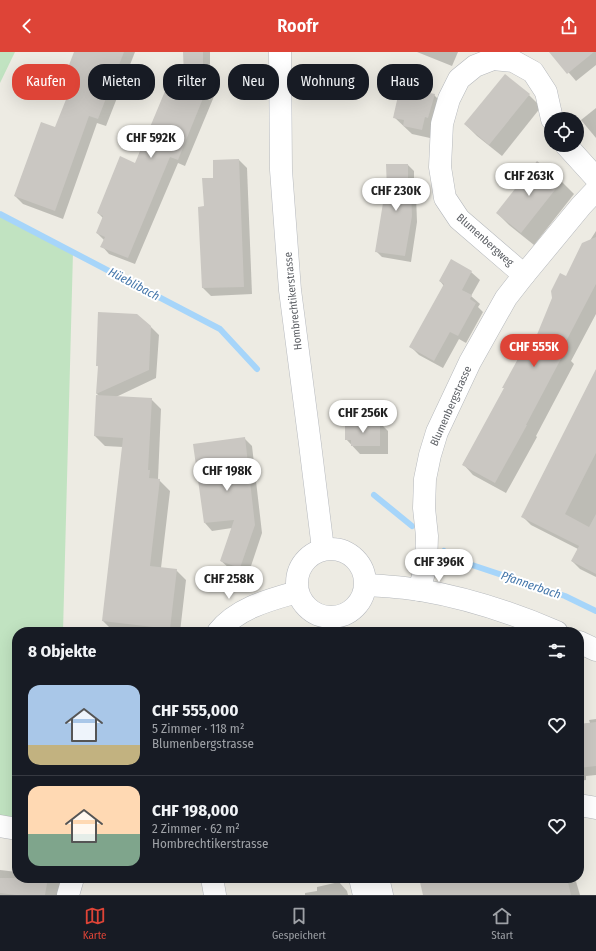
<!DOCTYPE html>
<html lang="de">
<head>
<meta charset="utf-8">
<style>
	:root { --surface:#171b24; --page:#242831; --text:#f1f3f6; --muted:#9ea1a6; --line:#363941; --accent:#de4437 }
	body { margin:0; font-family:"Fira Sans Condensed",sans-serif; background:var(--page); color:var(--text); height:100vh; display:flex; flex-direction:column; font-size:15px; white-space:nowrap }
	* { box-sizing:border-box; margin:0 }
	p { font-size:13px; color:var(--muted) }
	.icon { flex:none; width:22px; height:22px; fill:none; stroke:currentColor; stroke-width:2; stroke-linecap:round; stroke-linejoin:round }
	.map { position:relative; flex:1; overflow:hidden }
	.side { position:absolute; left:12px; top:575px; width:572px; height:256px; display:flex; flex-direction:column; background:var(--surface); border-radius:16px; box-shadow:0 4px 16px #0002 }
	.side>* { flex:none }
	.guide { position:absolute; left:12px; top:12px; width:572px; height:36px; display:flex; gap:8px }
	.controls { position:absolute; left:544px; top:60px; display:grid; gap:8px }
	.controls a { display:grid; place-items:center; width:40px; height:40px; border-radius:50%; background:var(--surface); box-shadow:0 4px 16px #0002; font-size:20px }
	.price { position:absolute; translate:-50% -34px; padding:0 9px; border-radius:14px; background:#fff; color:#222; font-size:13px; line-height:26px; filter:drop-shadow(0 1px 2px #0008) }
	.price::after { content:''; position:absolute; left:50%; top:24px; width:12px; height:9px; margin-left:-6px; background:inherit; clip-path:polygon(0 0,100% 0,50% 100%) }
	.price.current { background:var(--accent); color:#fff }
	ul { padding:0; list-style:none }
	li { display:flex; align-items:center; gap:12px; height:100px; padding:0 16px }
	li+li { border-top:1px solid var(--line) }
	li span { display:grid; place-items:center; flex:none; width:112px; height:80px; border-radius:12px; color:#555 }
	li>.icon { margin-inline-start:auto }
	span .icon { width:48px; height:48px; fill:#fffc; stroke-width:1 }
	li b { font-size:17px }
	h2 { display:flex; justify-content:space-between; align-items:center; height:48px; padding:0 16px; font-size:17px }
	.chip { padding:0 14px; border-radius:16px; background:var(--surface); box-shadow:0 4px 16px #0002; font-size:14px; line-height:36px }
	.chip.current { background:var(--accent); color:#fff }
	header { display:flex; justify-content:space-between; align-items:center; height:52px; padding:0 16px; background:var(--accent); color:#fff; font-size:18px; font-weight:600 }
	.dock { display:flex; justify-content:space-around; align-items:center; height:56px; border-top:1px solid var(--line); background:var(--surface); font-size:11px; color:var(--muted) }
	.dock a { display:grid; justify-items:center; gap:2px }
	.dock .current { color:var(--accent) }
	.map>svg:first-child { display:block }
	.green { fill:#c1e3c1 }
	.shadow { fill:#0003 }
	.lines { fill:none; stroke-linecap:round; stroke-linejoin:round }
	.stream { stroke:#a6d5fa; stroke-width:6 }
	.building { fill:#cac7c2 }
	.minor-casing { stroke:#b5b8bc; stroke-width:23 }
	.secondary-casing { stroke:#b6b9be; stroke-width:23 }
	.minor { stroke:#fff; stroke-width:22 }
	.secondary { stroke:#fff; stroke-width:22 }
	.labels { text-anchor:middle; dominant-baseline:central; stroke-width:4; stroke-linejoin:round; paint-order:stroke }
	.street-label { font-size:11px; fill:#5b5e63; stroke:#fff }
	.water-label { font-size:12px; font-style:italic; fill:#4476aa; stroke:#fff }
</style>
</head>
<body>
<header><svg class="icon" aria-label="back" viewBox="0 0 24 24"><path d="M15 5l-7 7 7 7"/></svg>Roofr<svg class="icon" aria-label="share" viewBox="0 0 24 24"><path d="M12 15V3M7 8l5-5 5 5M5 13v7h14v-7"/></svg></header>
<div class="map">
<svg width="596" height="843" viewBox="0 0 596 843">
	<rect width="100%" height="100%" fill="#edebe3"/>
	<g class="green">
		<path d="M0,0H15L0,31Z"/>
		<path d="M0,162L73,200L63,580H17V777L0,774Z"/>
	</g>
	<g class="shadow">
		<path d="M75,0H135L106,74L97,71L63,167L23,152L15,144L56,76L70,39L63,31Z"/>
		<path d="M184,0H210V38L215,42L185,114L178,111L135,212L109,202L102,194L104,188L97,181L103,166L98,161L136,112L185,26Z"/>
		<path d="M417,0H458L452,14Z"/>
		<path d="M551,0H596V13L576,29Z"/>
		<path d="M434,43L442,51L433,73L430,86L412,82L394,65Z"/>
		<path d="M529,43L541,55L502,104L477,84L465,72Z"/>
		<path d="M596,56V86L581,68Z"/>
		<path d="M239,108L247,116L252,242L211,244L203,236L205,155L214,127Z"/>
		<path d="M538,111L562,130L574,142L534,193L509,173L497,161Z"/>
		<path d="M408,113L414,119V128L419,133L416,143L417,170L411,210L382,205L376,199Z"/>
		<path d="M596,179V262L571,309L574,312L536,384L537,385L506,441L473,423L463,412L536,287L566,226Z"/>
		<path d="M471,220L480,228L471,244L480,252L478,255L483,260L466,291L459,287L443,316L419,303L411,295L444,234L440,229Z"/>
		<path d="M150,274L159,283L156,326L116,345L151,347L161,357L158,427L170,439L161,516L176,518L186,528L180,580L113,579L103,569L123,395L105,394L95,384L99,344L97,342L99,316L97,313Z"/>
		<path d="M596,319V525L580,517L572,509L578,497L531,473L523,465Z"/>
		<path d="M380,371L388,379V402H360L346,387Z"/>
		<path d="M244,386L252,394L262,481L248,523L229,516L221,509L232,476L212,479L205,471Z"/>
		<path d="M596,667V723L586,724V728L579,729V673L590,671L589,668Z"/>
		<path d="M0,818L17,820V826H63L60,843H0Z"/>
		<path d="M420,826H575L580,843H424Z"/>
		<path d="M339,830L347,839L348,843H305V841L317,839V835Z"/>
	</g>
	<g class="lines">
		<g class="stream">
			<path d="M0,162L220,277L257,317"/>
			<path d="M374,443L412,474"/>
			<path d="M444,499L454,507L565,544L596,559"/>
		</g>
	</g>
	<g class="building">
		<path d="M74,0H124L98,67L89,64L55,159L14,144L41,70L55,75L71,35L62,31Z"/>
		<path d="M183,0H203V32L208,34L178,108L170,105L128,206L100,195L105,185L96,181L103,164L97,161L120,104L135,111L173,20L184,24Z"/>
		<path d="M549,0H594L567,22Z"/>
		<path d="M505,22L530,42L489,93L464,72Z"/>
		<path d="M400,35L435,42L428,66L425,65L422,78L403,74L404,68L393,66Z"/>
		<path d="M239,107L244,235L202,236L198,155L204,154L202,126H213V108Z"/>
		<path d="M537,109L562,129L521,181L496,161Z"/>
		<path d="M386,112H408V126H413L410,138L411,137L412,164L405,204L375,200L383,151V138H387Z"/>
		<path d="M596,185V232L561,299L564,301L526,373H527L495,431L462,413L504,336H502L531,283L536,285L552,246L551,239L560,221L566,224L582,191Z"/>
		<path d="M451,207L472,219L462,238L472,243L470,247L476,251L458,284L450,280L434,309L409,295L444,232L439,229Z"/>
		<path d="M98,260L137,262L151,274L149,318L96,342L98,314H96Z"/>
		<path d="M596,317V401L565,462L589,475L596,462V522L571,509L579,494L521,465Z"/>
		<path d="M96,343L152,346L148,418H150L149,426L160,427L150,514L177,517L170,577L102,569L123,386L94,384Z"/>
		<path d="M345,370H380V394H351V388H345Z"/>
		<path d="M245,385L255,473L240,516L220,509L234,468L204,471L193,392Z"/>
		<path d="M596,670V714L579,716V672Z"/>
		<path d="M0,826H48L45,843H16L0,841Z"/>
		<path d="M419,826H567L571,843H423Z"/>
	</g>
	<g class="lines">
		<defs>
			<g id="minor">
				<path d="M566,93L596,126"/>
				<path d="M524,223L459,167L445,146L440,115L442,72L449,47L459,27L475,14L493,7L513,9L533,20L546,40L552,67"/>
				<path d="M366,533C384,534 402,535 420,538C467,546 513,561 557,580"/>
				<path d="M419,538L426,514L427,484L424,456L425,427L430,403L437,380L470,310L506,246L524,223L581,154L596,138"/>
				<path d="M218,580C237,556 269,548 297,540"/>
				<path d="M579,590L596,598"/>
				<path d="M579,754H585L596,756"/>
				<path d="M0,774L17,777"/>
				<path d="M212,826L215,843"/>
				<path d="M68,843L73,826"/>
			</g>
			<g id="secondary">
				<path d="M280,0L281,118L290,238L310,392L323,497"/>
				<circle cx="331" cy="531" r="34"/>
				<path d="M360,826L364,843"/>
				<path d="M378,826L382,843"/>
			</g>
		</defs>
		<use href="#minor" class="minor-casing"/>
		<use href="#secondary" class="secondary-casing"/>
		<use href="#minor" class="minor"/>
		<use href="#secondary" class="secondary"/>
	</g>
	<g class="labels">
		<g class="street-label">
			<text transform="translate(485 188) rotate(42)">Blumenbergweg</text>
			<text transform="translate(293 249) rotate(-96)">Hombrechtikerstrasse</text>
			<text transform="translate(451 354) rotate(-66)">Blumenbergstrasse</text>
		</g>
		<g class="water-label">
			<text transform="translate(134 232) rotate(28)">Hüeblibach</text>
			<text transform="translate(531 533) rotate(19)">Pfannerbach</text>
		</g>
	</g>
</svg>
<div class="controls">
<a><svg class="icon" aria-label="locate" viewBox="0 0 24 24"><circle cx="12" cy="12" r="6"/><path d="M12 2v4M12 18v4M2 12h4M18 12h4"/></svg></a>
</div>
<b class="price" style="left:151px;top:107px">CHF 592K</b>
<b class="price" style="left:529px;top:145px">CHF 263K</b>
<b class="price" style="left:396px;top:160px">CHF 230K</b>
<b class="price current" style="left:534px;top:316px">CHF 555K</b>
<b class="price" style="left:363px;top:382px">CHF 256K</b>
<b class="price" style="left:227px;top:440px">CHF 198K</b>
<b class="price" style="left:439px;top:531px">CHF 396K</b>
<b class="price" style="left:229px;top:548px">CHF 258K</b>
<div class="guide">
<a class="chip current">Kaufen</a>
<a class="chip">Mieten</a>
<a class="chip">Filter</a>
<a class="chip">Neu</a>
<a class="chip">Wohnung</a>
<a class="chip">Haus</a>
</div>
<section class="side">
<h2>8 Objekte<svg class="icon" aria-label="filters" viewBox="0 0 24 24"><path d="M4 7h16M4 17h16"/><circle cx="9" cy="7" r="2"/><circle cx="15" cy="17" r="2"/></svg></h2>
<ul>
<li><span style="background:linear-gradient(#a9c7e8 75%,#c2b280 0)"><svg class="icon" aria-label="home" viewBox="0 0 24 24"><path d="M3 11l9-7 9 7M6 9v11h12V9"/></svg></span><div><b>CHF 555,000</b><p>5 Zimmer · 118 m²</p><p>Blumenbergstrasse</p></div><svg class="icon" aria-label="heart" viewBox="0 0 24 24"><path d="M12 20l-8-8c-3-5 5-10 8-4 3-6 11-1 8 4z"/></svg></li>
<li><span style="background:linear-gradient(#ffd9b3 60%,#7fa58c 0)"><svg class="icon" aria-label="home" viewBox="0 0 24 24"><path d="M3 11l9-7 9 7M6 9v11h12V9"/></svg></span><div><b>CHF 198,000</b><p>2 Zimmer · 62 m²</p><p>Hombrechtikerstrasse</p></div><svg class="icon" aria-label="heart" viewBox="0 0 24 24"><path d="M12 20l-8-8c-3-5 5-10 8-4 3-6 11-1 8 4z"/></svg></li>
</ul>
</section>
</div>
<nav class="dock">
<a class="current"><svg class="icon" aria-label="map" viewBox="0 0 24 24"><path d="M3 6l6-2 6 2 6-2v14l-6 2-6-2-6 2zM9 4v14M15 6v14"/></svg>Karte</a>
<a><svg class="icon" aria-label="saved" viewBox="0 0 24 24"><path d="M7 4h10v16l-5-4-5 4z"/></svg>Gespeichert</a>
<a><svg class="icon" aria-label="home" viewBox="0 0 24 24"><path d="M3 11l9-7 9 7M6 9v11h12V9"/></svg>Start</a>
</nav>
</body>
</html>
